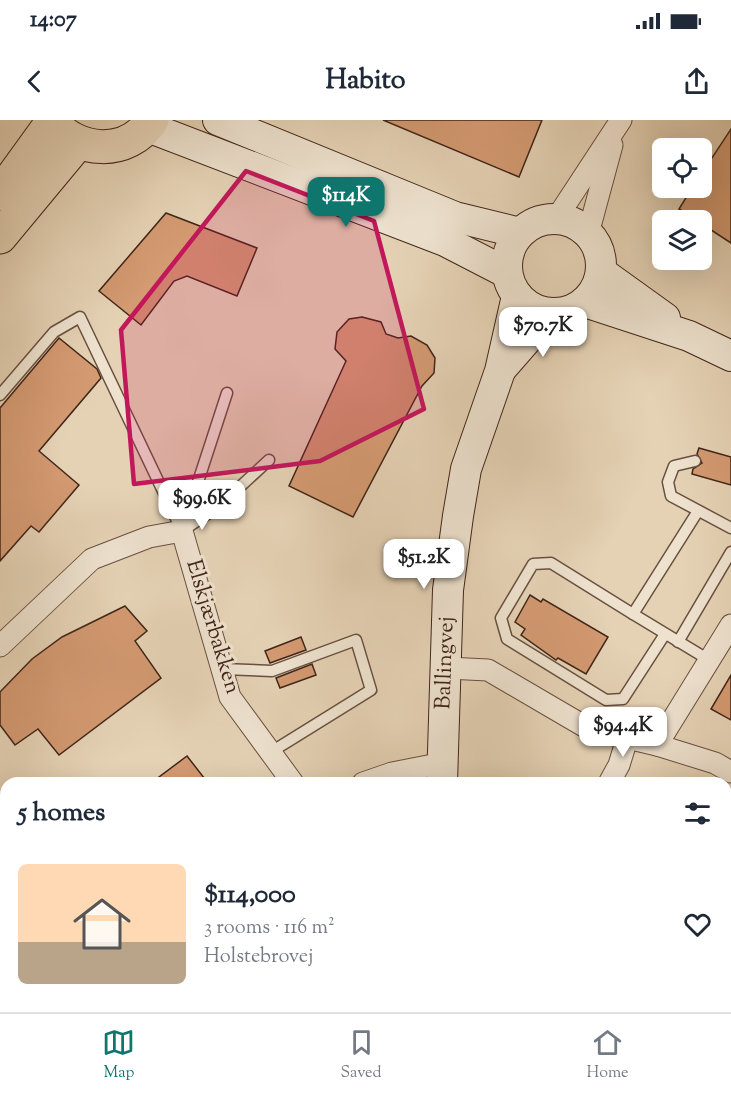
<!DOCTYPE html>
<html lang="en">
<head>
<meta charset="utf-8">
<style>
	:root { --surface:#fff; --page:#f6f6f7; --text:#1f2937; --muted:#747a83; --line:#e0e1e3; --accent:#0f766e }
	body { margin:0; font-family:"Sorts Mill Goudy",serif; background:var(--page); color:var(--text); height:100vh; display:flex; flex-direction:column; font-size:22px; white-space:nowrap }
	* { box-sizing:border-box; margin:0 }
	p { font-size:20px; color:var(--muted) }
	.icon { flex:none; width:33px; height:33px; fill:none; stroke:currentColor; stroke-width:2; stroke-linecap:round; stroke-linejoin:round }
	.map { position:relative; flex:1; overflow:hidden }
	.drawer { position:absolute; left:0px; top:657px; width:732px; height:236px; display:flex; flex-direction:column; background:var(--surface); border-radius:18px 18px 0 0; box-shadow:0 6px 24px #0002 }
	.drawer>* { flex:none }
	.controls { position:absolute; left:652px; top:18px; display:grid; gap:12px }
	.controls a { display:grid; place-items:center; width:60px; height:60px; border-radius:9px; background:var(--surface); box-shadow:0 6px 24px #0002; font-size:30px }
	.price { position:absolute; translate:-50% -51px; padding:0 14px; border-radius:12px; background:#fff; color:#222; font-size:20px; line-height:39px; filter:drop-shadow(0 2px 3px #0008) }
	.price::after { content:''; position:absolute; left:50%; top:36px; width:18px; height:14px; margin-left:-9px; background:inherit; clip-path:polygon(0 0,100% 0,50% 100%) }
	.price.on { background:var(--accent); color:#fff }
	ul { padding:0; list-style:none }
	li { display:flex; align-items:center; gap:18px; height:150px; padding:0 18px }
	li span { display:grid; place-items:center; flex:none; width:168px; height:120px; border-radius:9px; color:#555 }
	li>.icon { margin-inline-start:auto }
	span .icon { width:72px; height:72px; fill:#fffc; stroke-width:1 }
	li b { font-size:26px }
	h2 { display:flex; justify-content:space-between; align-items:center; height:72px; padding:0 18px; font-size:26px }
	.status { display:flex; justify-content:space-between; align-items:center; height:42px; padding:0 30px; background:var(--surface); direction:ltr }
	.status svg { height:16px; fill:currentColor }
	header { display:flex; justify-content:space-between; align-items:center; height:78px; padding:0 18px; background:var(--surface); font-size:27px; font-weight:700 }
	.menu { display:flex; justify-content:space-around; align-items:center; height:84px; border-top:2px solid var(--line); background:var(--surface); font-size:16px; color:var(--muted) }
	.menu a { display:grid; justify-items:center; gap:3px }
	.menu .on { color:var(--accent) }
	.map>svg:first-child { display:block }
	.building { fill:#d49a72; stroke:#402519; stroke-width:1.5 }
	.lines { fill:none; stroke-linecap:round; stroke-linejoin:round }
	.service-casing { stroke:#695040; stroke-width:13 }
	.minor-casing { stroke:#695040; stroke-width:23 }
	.secondary-casing { stroke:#402519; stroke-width:32 }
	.primary-casing { stroke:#402519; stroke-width:35 }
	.service { stroke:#eee2cf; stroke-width:10 }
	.minor { stroke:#eee2cf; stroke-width:21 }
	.secondary { stroke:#eee2cf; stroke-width:30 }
	.primary { stroke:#e5d2b5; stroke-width:33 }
	.marked { fill:#c2185b; fill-opacity:0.2; stroke:#c2185b; stroke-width:4.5; stroke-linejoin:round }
	.labels { text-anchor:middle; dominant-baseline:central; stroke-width:6; stroke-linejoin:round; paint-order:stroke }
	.street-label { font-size:22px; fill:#402519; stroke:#eee2cf }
</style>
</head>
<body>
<div class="status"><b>14:07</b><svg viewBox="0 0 49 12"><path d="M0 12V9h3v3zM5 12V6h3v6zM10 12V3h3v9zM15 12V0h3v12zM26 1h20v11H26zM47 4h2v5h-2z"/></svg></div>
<header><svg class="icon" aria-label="back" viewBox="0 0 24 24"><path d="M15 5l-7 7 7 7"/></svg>Habito<svg class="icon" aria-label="share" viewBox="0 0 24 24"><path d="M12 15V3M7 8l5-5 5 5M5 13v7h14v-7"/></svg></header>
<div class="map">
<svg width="731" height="892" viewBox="0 0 731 892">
	<rect width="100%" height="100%" fill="#e5d2b5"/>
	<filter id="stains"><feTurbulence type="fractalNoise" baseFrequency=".00333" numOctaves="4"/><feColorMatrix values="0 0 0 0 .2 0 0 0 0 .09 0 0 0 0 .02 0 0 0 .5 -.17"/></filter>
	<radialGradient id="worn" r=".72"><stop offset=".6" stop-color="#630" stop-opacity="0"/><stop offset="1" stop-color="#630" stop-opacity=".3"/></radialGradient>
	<g class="building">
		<path d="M383,0H542L519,57Z"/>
		<path d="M731,9V123L702,104V100H697L679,89L692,68H702V53Z"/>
		<path d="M166,93L257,128L237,176L187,156L174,161L141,205L99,171Z"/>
		<path d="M362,197L381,202L386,214L398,218L411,216L427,225L435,238L434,253L422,266L353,397L289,366L346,241L335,229L337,212L349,199Z"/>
		<path d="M59,218L97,249L101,258L39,331L79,365L39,412L31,406L0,441V288Z"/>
		<path d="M699,328L731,337V365L692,354L693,349L702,343L697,334Z"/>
		<path d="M530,475L541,482L543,479L608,517L586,554L558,538L556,540L521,515L525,509L515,502Z"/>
		<path d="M125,486L147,511L135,521L161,558L59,635L38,609L15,625L0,605V572L32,539L62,517Z"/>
		<path d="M301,517L306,530L270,543L265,531Z"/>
		<path d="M312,544L316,555L280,568L276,558Z"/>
		<path d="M731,555V600L711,589Z"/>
		<path d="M187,636L208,663H151Z"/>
	</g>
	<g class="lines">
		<defs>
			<g id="service">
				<path d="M227,273L182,411L219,386L269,340"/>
				<path d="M0,275L54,212L80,197L182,411"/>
				<path d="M695,341L674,346L668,362L671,376L731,408"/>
				<path d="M698,391L633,494L709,540"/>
				<path d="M633,494L551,443L533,444L501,498L507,519L606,580L623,579L665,514"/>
				<path d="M678,522L731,432"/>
				<path d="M222,549L272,551L356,520L371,570L271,632"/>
				<path d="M725,892L731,882"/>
			</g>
			<g id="minor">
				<path d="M556,99L621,0"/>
				<path d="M588,114L612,25"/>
				<path d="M0,526L92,439L149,417L182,411L230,577L293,663"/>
				<path d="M447,548L488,550L589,609L657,625L731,505"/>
				<path d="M657,625L715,643L731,652"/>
				<path d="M363,663L392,653L443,643"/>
				<path d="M609,663L619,645L627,619"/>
				<path d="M693,886L702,892"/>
				<path d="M55,892L61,886"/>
			</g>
			<g id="secondary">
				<path d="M218,0L455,97L520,113"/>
				<path d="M148,7L445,121L507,153"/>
				<circle cx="554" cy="146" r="47"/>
				<path d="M601,152L665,198"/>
				<path d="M585,182L689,216L731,236"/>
				<path d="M502,248L550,193"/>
				<path d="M442,663L448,470L458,396L466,349L500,251L517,176"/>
				<path d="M438,886V892"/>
			</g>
			<g id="primary">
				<path d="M51,0C76,34 128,37 152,0"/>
				<path d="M0,74L52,2"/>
				<path d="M0,117L78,23"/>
			</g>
		</defs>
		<use href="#service" class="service-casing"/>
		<use href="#minor" class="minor-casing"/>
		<use href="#secondary" class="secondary-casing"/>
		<use href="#primary" class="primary-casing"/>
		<use href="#service" class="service"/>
		<use href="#minor" class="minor"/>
		<use href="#secondary" class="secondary"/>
		<use href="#primary" class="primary"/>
	</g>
	<path class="marked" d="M246,51L374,101L424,289L320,341L134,364L121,210Z"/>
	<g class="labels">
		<g class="street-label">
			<text transform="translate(212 507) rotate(73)">Elskjærbakken</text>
			<text transform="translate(446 543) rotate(-88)">Ballingvej</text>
		</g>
	</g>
	<rect width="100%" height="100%" filter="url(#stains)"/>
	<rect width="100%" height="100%" fill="url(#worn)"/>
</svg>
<div class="controls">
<a><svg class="icon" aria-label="locate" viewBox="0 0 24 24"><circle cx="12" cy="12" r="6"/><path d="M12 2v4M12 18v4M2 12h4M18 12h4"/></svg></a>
<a><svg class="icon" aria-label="layers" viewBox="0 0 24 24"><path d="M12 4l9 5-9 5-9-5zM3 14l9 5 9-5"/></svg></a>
</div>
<b class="price on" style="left:346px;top:108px">$114K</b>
<b class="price" style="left:543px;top:238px">$70.7K</b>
<b class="price" style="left:202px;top:411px">$99.6K</b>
<b class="price" style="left:424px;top:470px">$51.2K</b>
<b class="price" style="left:623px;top:638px">$94.4K</b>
<section class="drawer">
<h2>5 homes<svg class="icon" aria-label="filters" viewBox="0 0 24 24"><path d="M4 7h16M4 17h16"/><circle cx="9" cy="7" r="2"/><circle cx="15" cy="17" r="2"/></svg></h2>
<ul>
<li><span style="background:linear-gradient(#ffd9b3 65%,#b9a48a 0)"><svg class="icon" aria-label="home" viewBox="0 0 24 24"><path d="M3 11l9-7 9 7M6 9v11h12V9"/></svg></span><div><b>$114,000</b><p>3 rooms · 116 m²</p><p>Holstebrovej</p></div><svg class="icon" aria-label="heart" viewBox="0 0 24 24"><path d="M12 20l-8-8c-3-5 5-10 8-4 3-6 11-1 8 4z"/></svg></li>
</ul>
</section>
</div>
<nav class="menu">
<a class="on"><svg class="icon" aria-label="map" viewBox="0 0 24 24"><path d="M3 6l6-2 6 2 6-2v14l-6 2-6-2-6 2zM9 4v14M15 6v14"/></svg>Map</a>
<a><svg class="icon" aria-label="saved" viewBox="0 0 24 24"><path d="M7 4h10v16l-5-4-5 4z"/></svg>Saved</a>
<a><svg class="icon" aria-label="home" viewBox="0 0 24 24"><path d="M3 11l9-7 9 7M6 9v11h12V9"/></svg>Home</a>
</nav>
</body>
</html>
